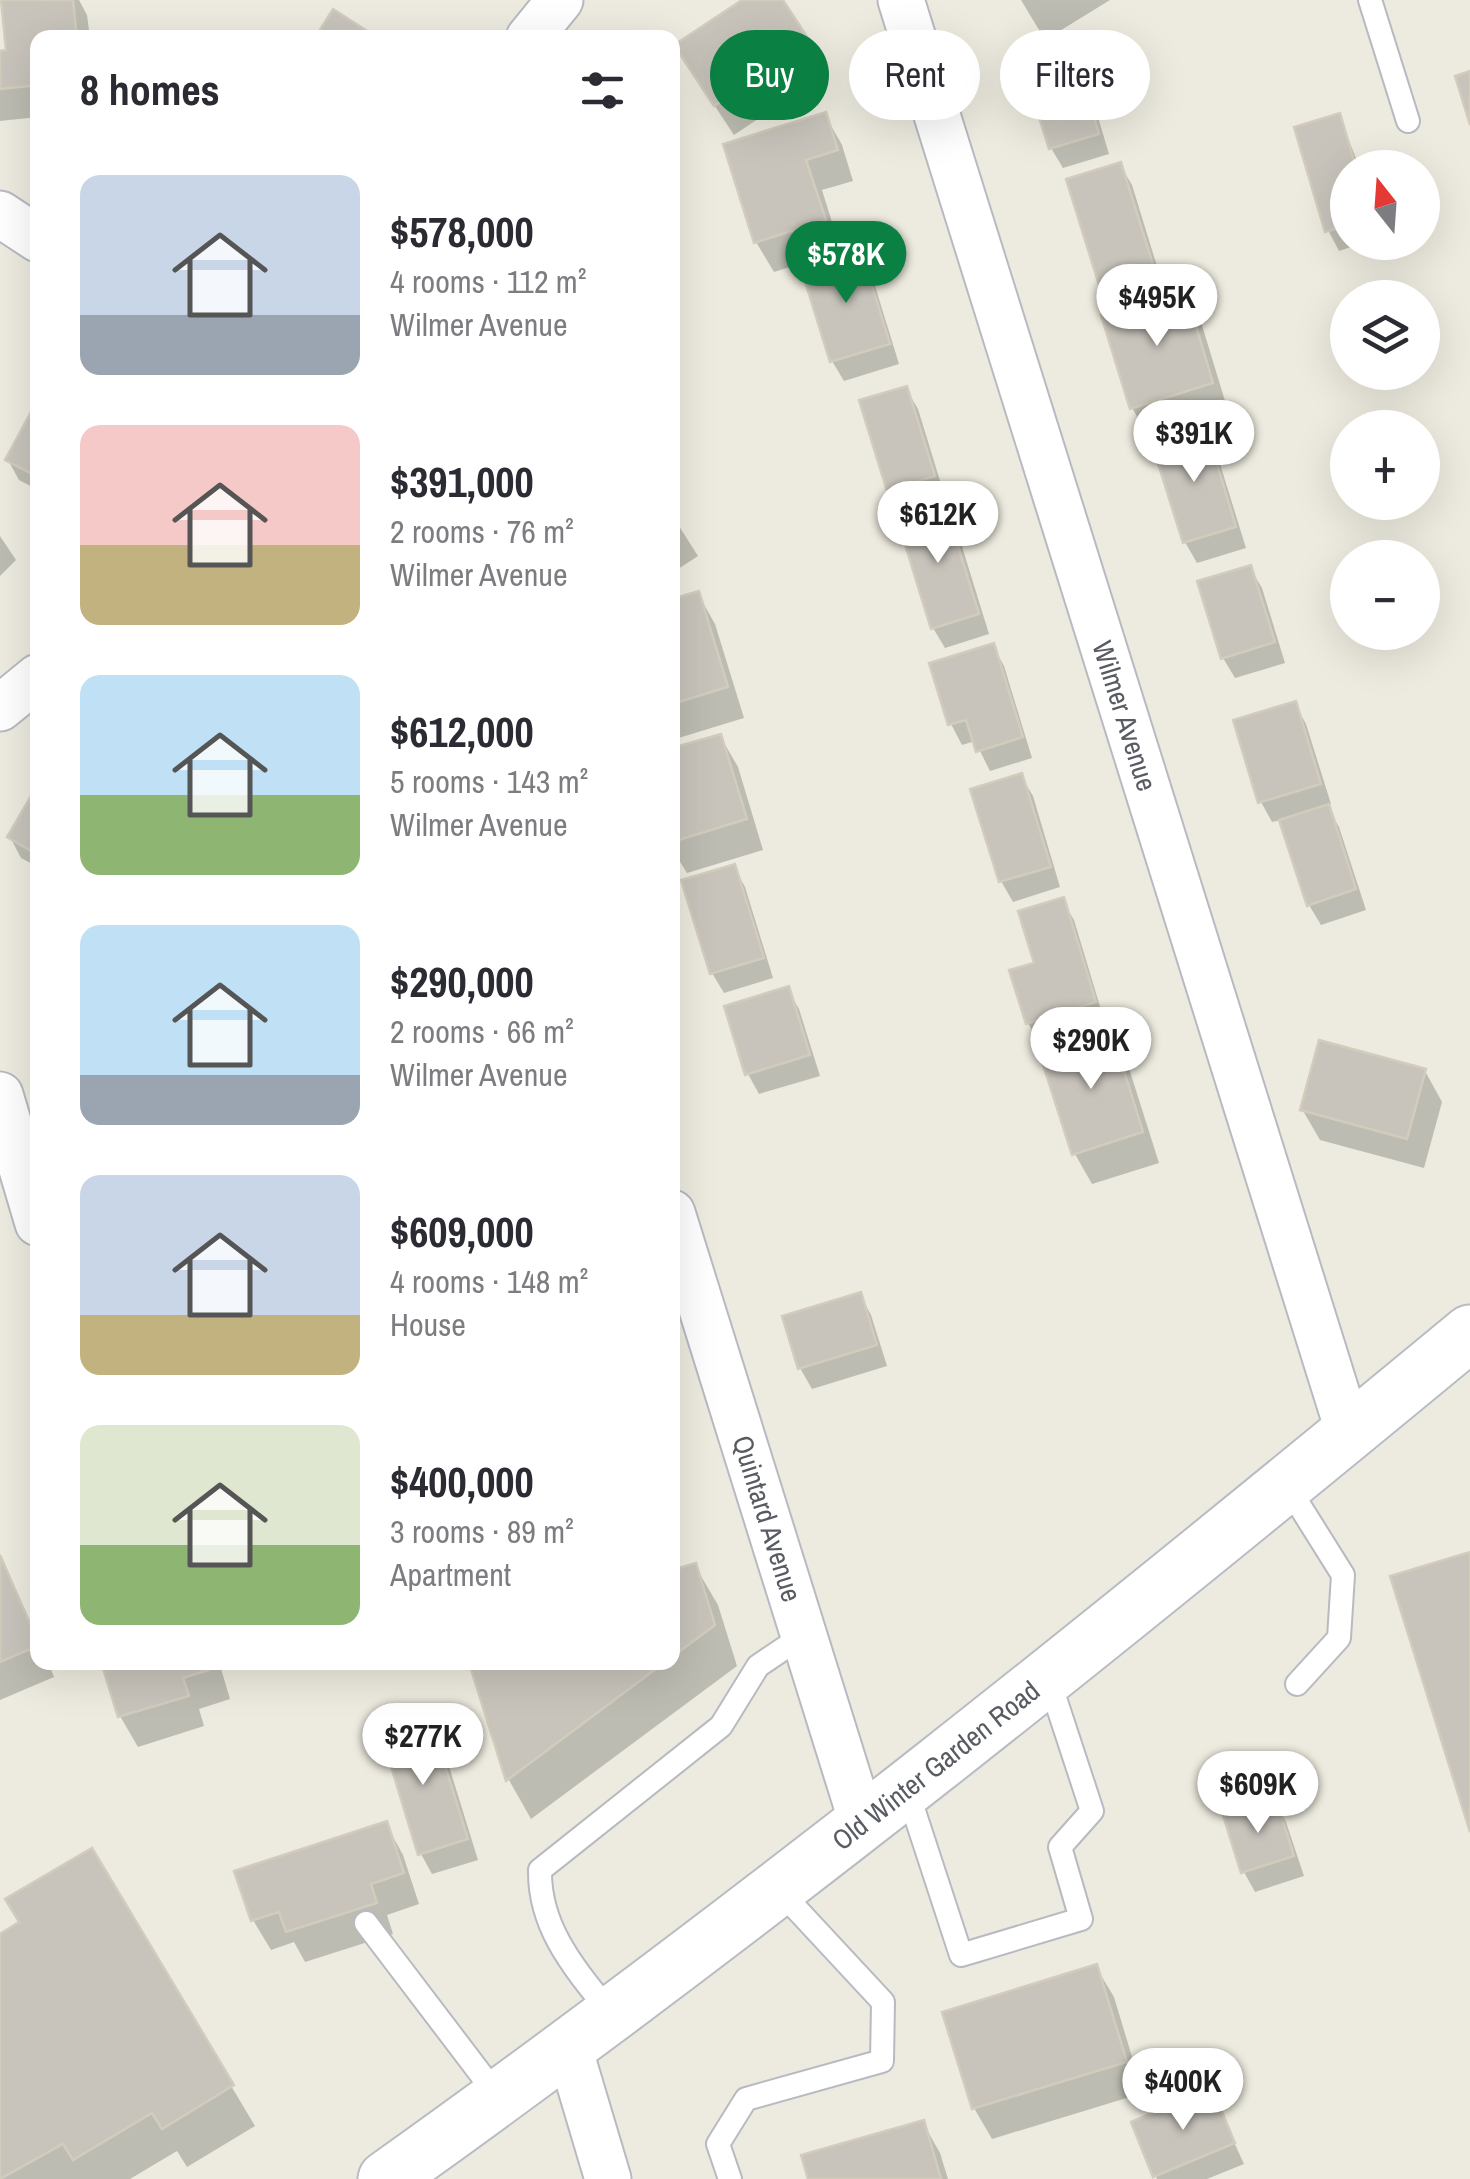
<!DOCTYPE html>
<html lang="en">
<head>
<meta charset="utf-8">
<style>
	:root { --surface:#fff; --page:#f7f7f7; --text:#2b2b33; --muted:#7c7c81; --accent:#0b8043 }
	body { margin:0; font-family:"Archivo Narrow",sans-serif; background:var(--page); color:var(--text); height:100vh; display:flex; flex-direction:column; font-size:38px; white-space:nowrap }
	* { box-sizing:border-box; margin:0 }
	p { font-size:32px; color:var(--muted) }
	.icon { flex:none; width:55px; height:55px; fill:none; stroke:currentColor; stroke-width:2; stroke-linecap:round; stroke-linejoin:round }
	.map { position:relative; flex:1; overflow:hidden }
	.panel { position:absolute; left:30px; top:30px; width:650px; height:1640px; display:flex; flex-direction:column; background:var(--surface); border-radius:20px; box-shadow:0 10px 40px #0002 }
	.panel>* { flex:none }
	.top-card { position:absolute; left:710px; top:30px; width:610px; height:90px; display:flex; gap:20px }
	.needle { width:65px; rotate:343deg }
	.buttons { position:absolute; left:1330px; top:150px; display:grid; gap:20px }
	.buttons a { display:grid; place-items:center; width:110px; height:110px; border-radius:50%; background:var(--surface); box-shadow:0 10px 40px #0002; font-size:50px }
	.price { position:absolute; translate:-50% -85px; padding:0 22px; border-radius:35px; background:#fff; color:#222; font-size:32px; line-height:65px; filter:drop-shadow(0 2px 5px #0008) }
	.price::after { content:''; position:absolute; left:50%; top:60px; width:30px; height:22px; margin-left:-15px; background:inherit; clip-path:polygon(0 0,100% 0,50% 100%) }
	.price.selected { background:var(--accent); color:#fff }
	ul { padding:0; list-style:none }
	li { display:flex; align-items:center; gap:30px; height:250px; padding:0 50px }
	li span { display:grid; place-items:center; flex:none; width:280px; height:200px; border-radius:20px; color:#555 }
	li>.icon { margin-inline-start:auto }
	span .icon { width:120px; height:120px; fill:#fffc; stroke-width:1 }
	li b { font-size:42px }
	h2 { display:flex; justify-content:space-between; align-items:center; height:120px; padding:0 50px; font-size:42px }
	.tag { padding:0 35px; border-radius:45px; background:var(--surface); box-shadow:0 10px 40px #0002; font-size:35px; line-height:90px }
	.tag.selected { background:var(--accent); color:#fff }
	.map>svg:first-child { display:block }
	.shadow { fill:#0003 }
	.building { fill:#c8c4bc; stroke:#d2ccbd; stroke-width:2.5 }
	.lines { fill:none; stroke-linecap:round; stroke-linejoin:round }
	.lane-casing { stroke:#b7bac0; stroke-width:26 }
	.street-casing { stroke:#b7bac0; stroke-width:49 }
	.secondary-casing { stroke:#b8bcc3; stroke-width:59 }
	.lane { stroke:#fff; stroke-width:22 }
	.street { stroke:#fff; stroke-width:45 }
	.secondary { stroke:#fff; stroke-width:55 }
	.labels { text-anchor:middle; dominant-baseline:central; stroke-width:8; stroke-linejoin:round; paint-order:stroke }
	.street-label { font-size:28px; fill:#585c62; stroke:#fff }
</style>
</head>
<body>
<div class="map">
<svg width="1470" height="2179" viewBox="0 0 1470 2179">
	<rect width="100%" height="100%" fill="#edebdf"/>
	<g class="shadow">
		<path d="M3,0H79L87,15L90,38H38V117L0,121V53L9,52Z"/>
		<path d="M746,0H780L826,74L734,135L695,76Z"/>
		<path d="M1021,0H1110L1045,40Z"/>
		<path d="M1070,44L1082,64L1109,154L1063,168L1051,148Z"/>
		<path d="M825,115L842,145L853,181L822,190L841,251L774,272L756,242Z"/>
		<path d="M1339,116L1360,168H1348V242H1366L1339,251L1328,230Z"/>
		<path d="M1120,165L1132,185L1164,289L1113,304L1101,284Z"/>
		<path d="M860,253L871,273L899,364L844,381L832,361Z"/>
		<path d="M1183,292L1201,322L1229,414L1150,438L1132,408Z"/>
		<path d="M906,389L918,409L945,497L901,510L889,490Z"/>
		<path d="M38,405V490L19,480L8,460Z"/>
		<path d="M1204,430L1216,451L1246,548L1197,563L1185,542L1155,445Z"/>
		<path d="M944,507L956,527L989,634L945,648L933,628Z"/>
		<path d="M672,515L698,556L672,573Z"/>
		<path d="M0,536L16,560L0,576Z"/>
		<path d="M1250,568L1262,588L1285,663L1235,678L1223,658Z"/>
		<path d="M698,594L715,624L744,718L672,740V601Z"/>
		<path d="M993,646L1004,666L1032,758L990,771L975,741L962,745L951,724L932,665Z"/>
		<path d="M1295,704L1306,724L1331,804L1327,806L1339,827L1366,910L1321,925L1309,905L1281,820L1272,822L1261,802Z"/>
		<path d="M720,736L738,767L763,850L687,873L672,849V751Z"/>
		<path d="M1021,776L1033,796L1060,887L1013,902L1001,881L973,791Z"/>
		<path d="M38,789V867L21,858L10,837Z"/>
		<path d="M734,867L745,887L773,978L724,993L712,973Z"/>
		<path d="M1062,900L1074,920L1105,1023L1040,1043L1028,1023L1037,964Z"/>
		<path d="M787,989L799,1009L820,1076L759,1094L748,1074Z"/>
		<path d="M1109,1032L1127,1062L1159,1163L1092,1184L1075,1154Z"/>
		<path d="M1425,1071L1442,1102L1424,1168L1320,1140L1302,1109Z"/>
		<path d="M860,1295L871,1315L887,1366L812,1389L800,1368L785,1318Z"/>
		<path d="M0,1556L38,1638V1662H48L54,1677L0,1700Z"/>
		<path d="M695,1566L718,1605L737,1666L531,1819L509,1780L474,1671L502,1662H672V1572Z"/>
		<path d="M104,1662H219L230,1699L199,1709L204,1726L138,1747L120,1716Z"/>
		<path d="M410,1720L423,1747L436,1743L448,1763L478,1860L432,1874L421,1854Z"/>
		<path d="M1275,1802L1286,1822L1304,1876L1255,1892L1244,1872Z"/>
		<path d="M386,1824L403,1855L419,1904L387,1915L393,1934L305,1962L294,1942L271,1950L253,1920Z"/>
		<path d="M91,1851L255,2126L187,2167L177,2151L130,2179H0V1936L22,1923Z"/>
		<path d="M1096,1967L1114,1997L1143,2093L992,2139L974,2108L945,2013Z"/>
		<path d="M1211,2092L1244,2164L1207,2179H1157L1134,2124Z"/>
		<path d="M923,2123L940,2153L948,2179H811Z"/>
	</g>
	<g class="building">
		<path d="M1,0H73L77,38H38V85L0,89V51L6,50Z"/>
		<path d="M742,0H783L811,43L714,106L674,45Z"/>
		<path d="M333,9L378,38H315Z"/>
		<path d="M1071,41L1099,134L1049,149L1020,56Z"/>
		<path d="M1470,71V125L1455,76Z"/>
		<path d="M826,112L838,150L806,160L826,220L754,243L723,144Z"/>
		<path d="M1340,113L1356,168H1348V225L1325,232L1294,127Z"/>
		<path d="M1121,162L1154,268L1099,285L1066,179Z"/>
		<path d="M861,250L890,344L830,362L801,268Z"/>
		<path d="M1185,289L1213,383L1130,409L1101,315Z"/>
		<path d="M907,386L935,476L887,491L859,400Z"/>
		<path d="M38,399V477L5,460Z"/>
		<path d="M1206,427L1236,527L1183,543L1152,444Z"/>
		<path d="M945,504L979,614L931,629L897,518Z"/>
		<path d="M1251,565L1275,642L1221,659L1197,581Z"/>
		<path d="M699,591L728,687L672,704V599Z"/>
		<path d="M994,643L1023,737L976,752L966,720L948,725L929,663Z"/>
		<path d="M1296,701L1321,784L1258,803L1233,720Z"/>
		<path d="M721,734L747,819L672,842V748Z"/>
		<path d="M1022,773L1051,867L999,882L970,789Z"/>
		<path d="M38,784V855L7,837Z"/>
		<path d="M1329,804L1356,889L1307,906L1279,820Z"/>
		<path d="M735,864L764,958L710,974L681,880Z"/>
		<path d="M1064,897L1096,1002L1026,1024L1009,970L1034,963L1018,911Z"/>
		<path d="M789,986L810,1055L745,1075L724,1006Z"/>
		<path d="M1111,1029L1143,1132L1072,1155L1039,1052Z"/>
		<path d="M1319,1040L1426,1069L1407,1139L1300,1110Z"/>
		<path d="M861,1292L877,1345L798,1369L782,1316Z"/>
		<path d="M1470,1552V1832L1390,1576Z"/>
		<path d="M0,1555L38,1642V1646L0,1662Z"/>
		<path d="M696,1563L715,1625L672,1657V1570Z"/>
		<path d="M101,1662H213L215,1668L183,1678L189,1696L118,1717Z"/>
		<path d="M494,1662H665L506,1781L471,1669Z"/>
		<path d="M411,1717L420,1745L437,1740L468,1839L418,1855L379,1727Z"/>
		<path d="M1276,1799L1294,1856L1241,1873L1223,1815Z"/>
		<path d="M387,1821L404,1873L371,1884L377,1903L286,1932L279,1912L251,1921L234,1871Z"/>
		<path d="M92,1848L234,2085L162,2129L152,2113L73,2160L63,2144L0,2179V1934L19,1922L5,1899Z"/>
		<path d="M1097,1964L1127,2062L972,2109L942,2012Z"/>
		<path d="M1212,2088L1235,2143L1153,2177L1131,2122Z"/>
		<path d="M924,2120L941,2179H808L801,2155Z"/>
	</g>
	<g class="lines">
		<defs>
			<g id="lane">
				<path d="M1370,0L1408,121"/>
				<path d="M1286,1484L1343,1575L1339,1638L1297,1684"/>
				<path d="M907,1790L961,1955L1081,1919L1060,1847L1092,1811L1048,1677"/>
				<path d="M366,1923L499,2098"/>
				<path d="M612,2015C576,1970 539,1929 540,1870L721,1726L758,1666L804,1635"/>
				<path d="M730,2179L718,2144L746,2099L882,2061L883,2002L777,1888"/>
			</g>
			<g id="street">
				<path id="s1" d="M901,0L1349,1433"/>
				<path d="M529,38L560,0"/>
				<path d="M0,214L38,239"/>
				<path d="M0,708L38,677"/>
				<path d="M0,1095L38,1223"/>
				<path id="s2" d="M672,1213L862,1822"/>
				<path d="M569,2048L608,2179"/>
			</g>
			<g id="secondary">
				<path id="s3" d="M386,2179C759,1913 1117,1625 1470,1333"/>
			</g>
		</defs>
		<use href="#lane" class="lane-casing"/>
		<use href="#street" class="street-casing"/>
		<use href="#secondary" class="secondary-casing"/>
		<use href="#lane" class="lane"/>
		<use href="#street" class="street"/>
		<use href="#secondary" class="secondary"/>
	</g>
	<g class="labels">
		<g class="street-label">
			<text stroke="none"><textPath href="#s1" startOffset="750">Wilmer Avenue</textPath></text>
			<text stroke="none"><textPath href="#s2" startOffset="320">Quintard Avenue</textPath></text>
			<text stroke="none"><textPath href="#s3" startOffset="688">Old Winter Garden Road</textPath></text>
		</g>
	</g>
</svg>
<div class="buttons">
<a><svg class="needle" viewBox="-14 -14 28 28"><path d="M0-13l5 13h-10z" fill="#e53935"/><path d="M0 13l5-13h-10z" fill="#7c7c81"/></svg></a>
<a><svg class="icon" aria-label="layers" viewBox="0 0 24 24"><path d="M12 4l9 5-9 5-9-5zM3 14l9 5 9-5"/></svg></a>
<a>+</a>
<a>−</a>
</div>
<b class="price selected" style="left:846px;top:306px">$578K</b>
<b class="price" style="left:1157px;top:349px">$495K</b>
<b class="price" style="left:1194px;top:485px">$391K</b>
<b class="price" style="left:938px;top:566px">$612K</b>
<b class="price" style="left:1091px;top:1092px">$290K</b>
<b class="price" style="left:423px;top:1788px">$277K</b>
<b class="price" style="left:1258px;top:1836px">$609K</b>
<b class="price" style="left:1183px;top:2133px">$400K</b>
<div class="top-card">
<a class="tag selected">Buy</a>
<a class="tag">Rent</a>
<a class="tag">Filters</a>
</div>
<section class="panel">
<h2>8 homes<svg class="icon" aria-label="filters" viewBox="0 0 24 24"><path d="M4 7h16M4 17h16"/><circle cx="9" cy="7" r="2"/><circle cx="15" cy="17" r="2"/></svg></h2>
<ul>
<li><span style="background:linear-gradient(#c9d6e8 70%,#9aa5b1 0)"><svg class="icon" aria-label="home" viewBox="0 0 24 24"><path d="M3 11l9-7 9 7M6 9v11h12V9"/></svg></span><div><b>$578,000</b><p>4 rooms · 112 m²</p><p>Wilmer Avenue</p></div></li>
<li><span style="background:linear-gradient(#f6c9c9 60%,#c2b280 0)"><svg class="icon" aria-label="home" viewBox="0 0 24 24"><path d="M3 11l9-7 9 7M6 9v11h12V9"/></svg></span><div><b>$391,000</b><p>2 rooms · 76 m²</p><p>Wilmer Avenue</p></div></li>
<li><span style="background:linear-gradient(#bfe0f5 60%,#8fb573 0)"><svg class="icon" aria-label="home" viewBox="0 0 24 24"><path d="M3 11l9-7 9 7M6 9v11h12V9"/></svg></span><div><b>$612,000</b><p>5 rooms · 143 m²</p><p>Wilmer Avenue</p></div></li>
<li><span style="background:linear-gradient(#bfe0f5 75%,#9aa5b1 0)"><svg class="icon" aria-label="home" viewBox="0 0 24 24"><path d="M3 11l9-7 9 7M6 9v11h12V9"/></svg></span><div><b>$290,000</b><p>2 rooms · 66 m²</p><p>Wilmer Avenue</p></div></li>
<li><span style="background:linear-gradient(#c9d6e8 70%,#c2b280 0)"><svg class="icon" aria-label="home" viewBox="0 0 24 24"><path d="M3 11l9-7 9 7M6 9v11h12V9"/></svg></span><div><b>$609,000</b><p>4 rooms · 148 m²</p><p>House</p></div></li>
<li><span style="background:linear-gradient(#dfe7d0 60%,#8fb573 0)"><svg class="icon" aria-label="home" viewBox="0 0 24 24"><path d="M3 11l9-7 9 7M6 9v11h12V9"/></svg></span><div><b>$400,000</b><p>3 rooms · 89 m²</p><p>Apartment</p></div></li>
</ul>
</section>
</div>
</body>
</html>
